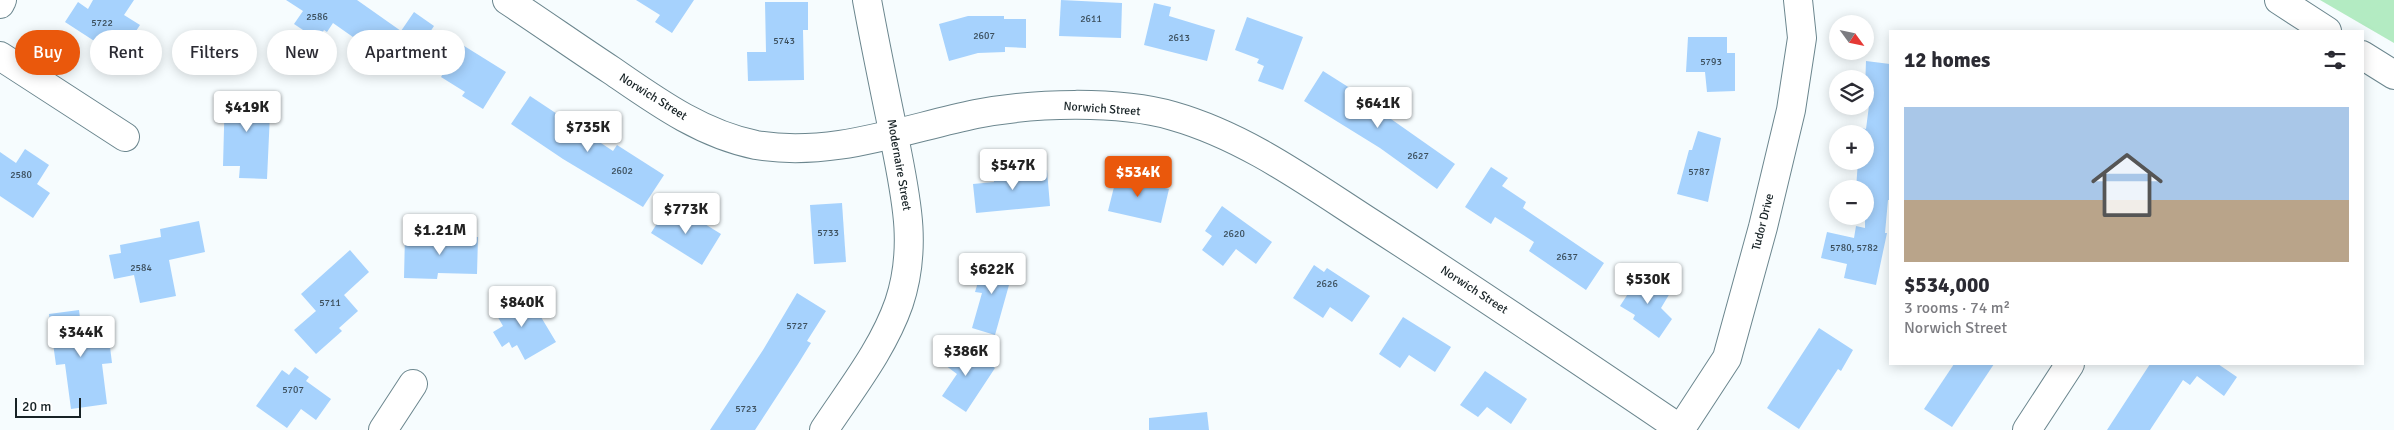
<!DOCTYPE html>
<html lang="en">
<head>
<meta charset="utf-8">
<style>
	:root { --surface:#fff; --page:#f7f7f7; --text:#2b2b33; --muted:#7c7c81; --line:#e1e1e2; --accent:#ea580c }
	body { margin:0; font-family:Signika,sans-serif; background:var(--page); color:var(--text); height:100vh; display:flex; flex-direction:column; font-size:19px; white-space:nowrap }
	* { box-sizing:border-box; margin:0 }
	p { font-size:16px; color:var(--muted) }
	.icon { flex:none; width:28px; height:28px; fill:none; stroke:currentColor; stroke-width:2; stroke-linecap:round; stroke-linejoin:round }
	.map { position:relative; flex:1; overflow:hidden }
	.details { position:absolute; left:1889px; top:30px; width:475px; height:335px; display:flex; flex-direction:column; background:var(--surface); border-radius:0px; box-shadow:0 2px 12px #0003 }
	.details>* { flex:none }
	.top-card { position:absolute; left:15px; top:30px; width:475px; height:45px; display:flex; gap:10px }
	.needle { width:32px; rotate:123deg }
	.controls { position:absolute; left:1829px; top:15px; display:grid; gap:10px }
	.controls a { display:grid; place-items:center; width:45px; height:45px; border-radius:50%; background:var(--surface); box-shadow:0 2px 12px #0003; font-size:25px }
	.scale { position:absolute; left:15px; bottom:12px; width:66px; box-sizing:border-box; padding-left:5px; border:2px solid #172225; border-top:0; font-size:14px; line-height:18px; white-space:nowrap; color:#172225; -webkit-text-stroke:4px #fff; paint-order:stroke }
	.price { position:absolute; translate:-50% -42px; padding:0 11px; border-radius:5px; background:#fff; color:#222; font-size:16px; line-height:32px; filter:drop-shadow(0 1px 2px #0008) }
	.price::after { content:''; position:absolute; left:50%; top:30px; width:15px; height:11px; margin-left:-8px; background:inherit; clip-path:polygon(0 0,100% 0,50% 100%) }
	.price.active { background:var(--accent); color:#fff }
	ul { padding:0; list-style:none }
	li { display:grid; align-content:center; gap:10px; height:265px; padding:0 15px }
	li+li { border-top:1px solid var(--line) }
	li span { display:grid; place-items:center; height:155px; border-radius:0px; color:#555 }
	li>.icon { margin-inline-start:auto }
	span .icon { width:90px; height:90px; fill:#fffc; stroke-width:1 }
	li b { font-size:21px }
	h2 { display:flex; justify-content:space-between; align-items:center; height:60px; padding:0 15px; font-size:21px }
	.chip { padding:0 18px; border-radius:22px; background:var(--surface); box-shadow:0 2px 12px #0003; font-size:18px; line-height:45px }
	.chip.active { background:var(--accent); color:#fff }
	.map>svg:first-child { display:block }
	.green { fill:#b3ebc2 }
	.building { fill:#a6d2fd }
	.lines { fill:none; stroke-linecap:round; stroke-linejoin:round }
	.minor-casing { stroke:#6b868e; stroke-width:30 }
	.minor { stroke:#fff; stroke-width:28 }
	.labels { text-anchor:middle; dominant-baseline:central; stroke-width:4; stroke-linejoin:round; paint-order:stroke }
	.number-label { font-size:10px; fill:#3b4e5b }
	.street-label { font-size:12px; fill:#172225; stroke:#fff }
</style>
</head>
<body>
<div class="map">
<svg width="2394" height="430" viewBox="0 0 2394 430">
	<rect width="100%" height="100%" fill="#f6fcfe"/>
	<path class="green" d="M2320,0H2394V43Z"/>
	<g class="building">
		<path d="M93,0H134L124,15L140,25L126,46L109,35L102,46L65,22L78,2L88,9Z"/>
		<path d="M286,0H357L401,31L414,12L434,26L422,44L416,40L397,68L333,23L327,32L324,30L318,40L294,24L303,11Z"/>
		<path d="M636,0H694L672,33L655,22L660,15Z"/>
		<path d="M1061,0L1122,3L1121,38L1059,36Z"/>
		<path d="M765,2H808V30H803L804,80L748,81L747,52H766Z"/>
		<path d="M1154,3L1171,7L1169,16L1215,30L1207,61L1144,45Z"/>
		<path d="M968,16H1004V19H1026V48L1005,47V52L978,53L949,61L939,24Z"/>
		<path d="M1247,17L1303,37L1283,90L1258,81L1264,66L1257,63L1259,59L1235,50Z"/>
		<path d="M1688,37H1727V53H1735V91L1707,92L1705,72H1686Z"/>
		<path d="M461,44L506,72L483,109L462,96L465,92L441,77Z"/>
		<path d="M1866,61L1890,64V200H1888L1885,233H1887L1876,285L1844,278L1847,264L1821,258L1827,232L1854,238L1856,226L1865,228V189H1856L1858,161H1865V134H1861L1862,128L1866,129L1871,90H1865Z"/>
		<path d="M1323,71L1383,109L1381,112L1455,164L1437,189L1380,148L1304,101Z"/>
		<path d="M225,91L271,92L267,179L239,178L240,166H223Z"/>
		<path d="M530,96L613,151L617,145L664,175L643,207L563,159L511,124Z"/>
		<path d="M1698,131L1721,138L1708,202L1677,194L1689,150H1692Z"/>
		<path d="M25,149L49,165L37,184L50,193L33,218L0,196V152L16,163Z"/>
		<path d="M1022,167L1023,173L1047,170L1050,206L976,213L973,184L994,182L993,170Z"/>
		<path d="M1491,167L1508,178L1502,186L1526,202L1523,208L1604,263L1586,290L1529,251L1534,242L1495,217L1491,224L1465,207Z"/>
		<path d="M1118,171L1153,179L1152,185L1169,189L1161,223L1108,211Z"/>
		<path d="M842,203L846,262L814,264L810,205Z"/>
		<path d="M668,206L685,217L687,213L721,234L702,265L651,233Z"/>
		<path d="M1222,206L1272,242L1256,264L1236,249L1223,266L1202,250L1212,236L1205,231Z"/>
		<path d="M199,221L205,252L169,260L176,296L140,303L134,275L114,279L109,255L121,253L120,245L161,237L160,229Z"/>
		<path d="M405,235L478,237L477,274L438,273L437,279L404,278Z"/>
		<path d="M350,250L369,272L344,295L358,311L339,328L342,331L316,354L294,330L316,311L301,294Z"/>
		<path d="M985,259L1014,267L995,335L972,328L982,293L975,292Z"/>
		<path d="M1314,265L1324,272L1327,268L1370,296L1352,322L1330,307L1323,318L1293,298Z"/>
		<path d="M1642,272L1670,293L1661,308L1672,319L1659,338L1633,319L1635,315L1620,306Z"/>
		<path d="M516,293L527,312L535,307L556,342L525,360L517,345L512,348L509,342L502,347L493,332L503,326L492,307Z"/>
		<path d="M797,293L826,311L807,341L811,343L798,364L755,430H710L763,350Z"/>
		<path d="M79,310L81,326L96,324L98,340L109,339L112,363L102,364L107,404L71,409L65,364L56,365L49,314Z"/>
		<path d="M1403,317L1451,347L1435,372L1409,355L1400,368L1379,354Z"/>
		<path d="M1819,328L1853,350L1841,371L1838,369L1799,429L1767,408Z"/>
		<path d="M959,344L995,368L966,412L942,396L957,374L945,365Z"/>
		<path d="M1954,364H1994L1952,427L1924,409Z"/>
		<path d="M2150,364H2218L2237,377L2224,396L2197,376L2190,385L2183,380L2150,430H2107Z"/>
		<path d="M295,367L309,377L306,381L331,399L316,420L301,409L287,428L256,406L282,370L289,375Z"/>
		<path d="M1485,371L1527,399L1511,424L1487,407L1478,417L1460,405Z"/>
		<path d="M1207,412L1209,430H1149V418Z"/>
	</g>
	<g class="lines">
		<defs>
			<g id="minor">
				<path d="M507,0C542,23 576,47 611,70C656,101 701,134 756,145C831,158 904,129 976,114C1033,103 1117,100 1173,116C1247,137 1310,184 1374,225C1478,292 1580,361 1682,430"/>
				<path d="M2279,0L2327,31"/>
				<path d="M0,4L2,0"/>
				<path d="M2362,55L2394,75"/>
				<path d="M0,56L125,137"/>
				<path d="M383,430L413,384"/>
				<path d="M824,430C851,389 883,349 899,303C919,243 904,190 893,131C884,87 875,44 867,0"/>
				<path d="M1680,430L1727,358L1763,227L1791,110L1802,38L1798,0"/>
				<path d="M2027,430L2070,364"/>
			</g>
		</defs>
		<use href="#minor" class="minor-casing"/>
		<use href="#minor" class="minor"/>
	</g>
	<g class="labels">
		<g class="number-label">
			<text x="317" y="17">2586</text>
			<text x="1091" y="19">2611</text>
			<text x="102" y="23">5722</text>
			<text x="984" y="36">2607</text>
			<text x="1179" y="38">2613</text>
			<text x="784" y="41">5743</text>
			<text x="1711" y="62">5793</text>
			<text x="1418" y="156">2627</text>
			<text x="622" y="171">2602</text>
			<text x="1699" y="172">5787</text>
			<text x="21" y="175">2580</text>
			<text x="828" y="233">5733</text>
			<text x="1234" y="234">2620</text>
			<text x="1854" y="248">5780, 5782</text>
			<text x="1567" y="257">2637</text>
			<text x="141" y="268">2584</text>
			<text x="1327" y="284">2626</text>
			<text x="330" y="303">5711</text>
			<text x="797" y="326">5727</text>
			<text x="293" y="390">5707</text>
			<text x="746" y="409">5723</text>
		</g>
		<g class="street-label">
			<text transform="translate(653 97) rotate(32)">Norwich Street</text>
			<text transform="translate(1102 109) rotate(4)">Norwich Street</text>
			<text transform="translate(899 165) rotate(80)">Modernaire Street</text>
			<text transform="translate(1763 222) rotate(-76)">Tudor Drive</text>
			<text transform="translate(1474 290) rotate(33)">Norwich Street</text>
		</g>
	</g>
</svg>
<div class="controls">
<a><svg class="needle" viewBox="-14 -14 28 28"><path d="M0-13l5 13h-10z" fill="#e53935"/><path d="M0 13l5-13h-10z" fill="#7c7c81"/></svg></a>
<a><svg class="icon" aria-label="layers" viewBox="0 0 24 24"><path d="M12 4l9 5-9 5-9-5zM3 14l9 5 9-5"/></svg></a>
<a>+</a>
<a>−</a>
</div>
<div class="scale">20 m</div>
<b class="price" style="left:1378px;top:129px">$641K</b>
<b class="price" style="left:247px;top:133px">$419K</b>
<b class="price" style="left:588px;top:153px">$735K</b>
<b class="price" style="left:1013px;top:191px">$547K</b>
<b class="price active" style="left:1138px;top:198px">$534K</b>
<b class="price" style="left:686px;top:235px">$773K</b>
<b class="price" style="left:440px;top:256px">$1.21M</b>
<b class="price" style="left:992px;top:295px">$622K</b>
<b class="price" style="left:1648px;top:305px">$530K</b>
<b class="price" style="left:522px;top:328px">$840K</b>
<b class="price" style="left:81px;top:358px">$344K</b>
<b class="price" style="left:966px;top:377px">$386K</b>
<div class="top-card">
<a class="chip active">Buy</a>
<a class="chip">Rent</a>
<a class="chip">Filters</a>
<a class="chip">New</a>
<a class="chip">Apartment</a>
</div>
<section class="details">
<h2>12 homes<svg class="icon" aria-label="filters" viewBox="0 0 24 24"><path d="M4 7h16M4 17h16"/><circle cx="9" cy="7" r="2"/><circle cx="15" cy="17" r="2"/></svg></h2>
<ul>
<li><span style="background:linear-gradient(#a9c7e8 60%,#b9a48a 0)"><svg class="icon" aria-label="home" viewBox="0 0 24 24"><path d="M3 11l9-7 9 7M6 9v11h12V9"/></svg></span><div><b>$534,000</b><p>3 rooms · 74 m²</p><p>Norwich Street</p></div></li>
</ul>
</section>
</div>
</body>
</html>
